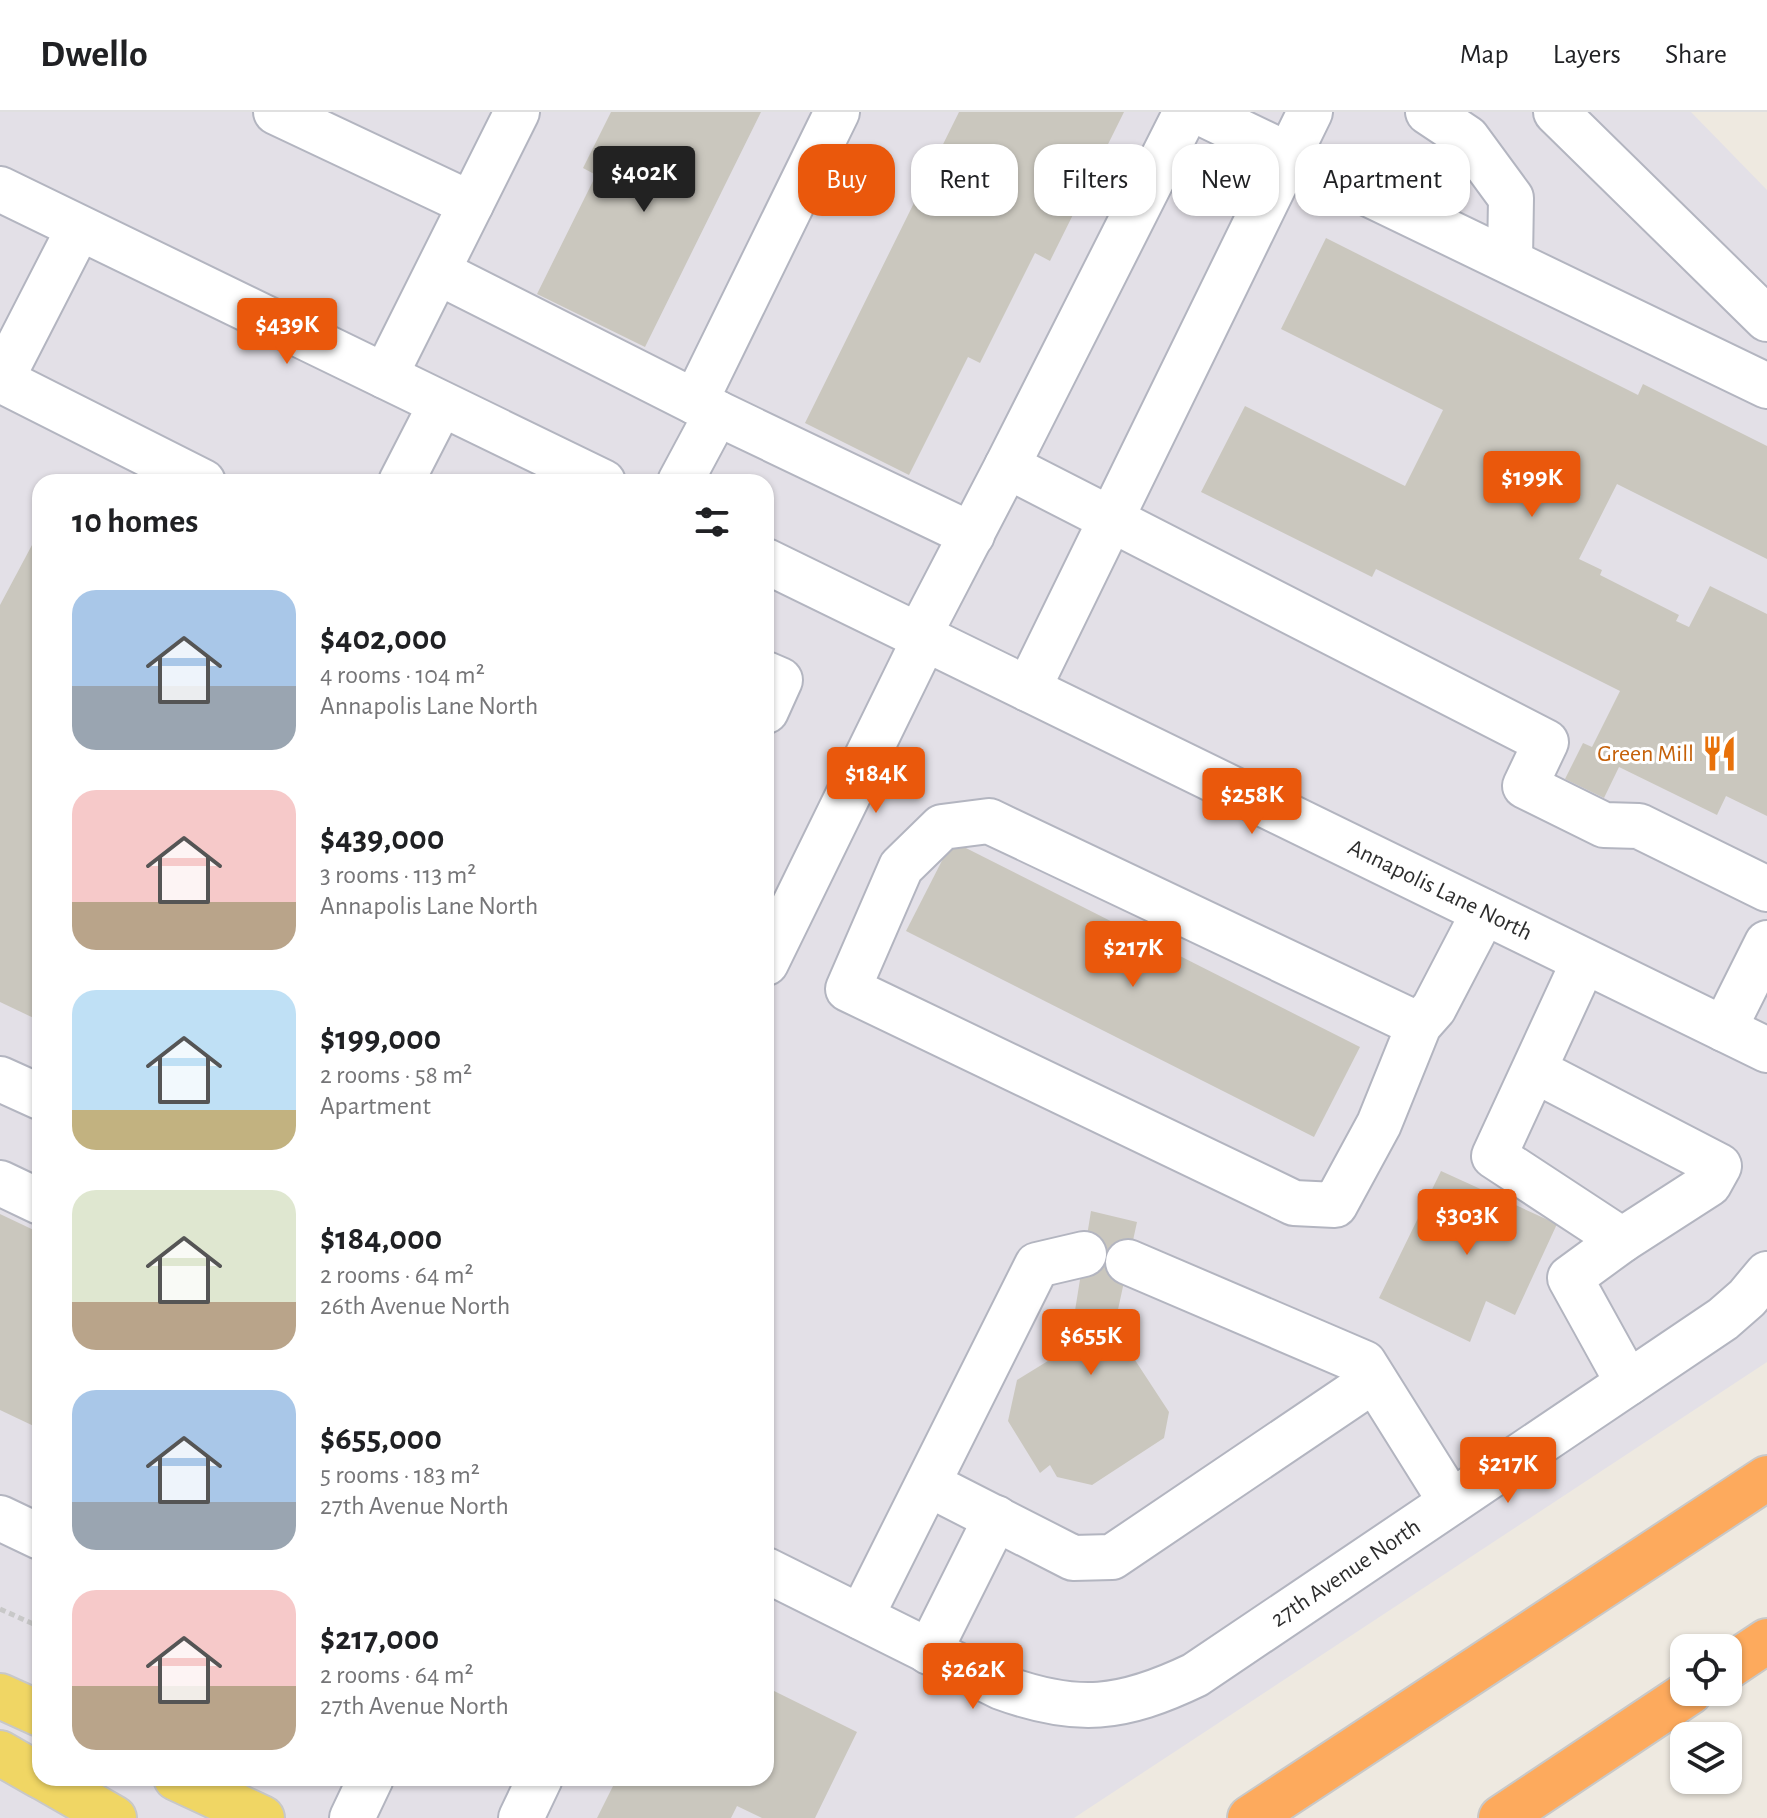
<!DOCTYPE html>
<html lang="en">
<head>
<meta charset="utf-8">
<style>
	:root { --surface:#fff; --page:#f2f2f2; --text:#202124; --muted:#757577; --line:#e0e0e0; --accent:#ea580c }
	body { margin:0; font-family:"Alegreya Sans",sans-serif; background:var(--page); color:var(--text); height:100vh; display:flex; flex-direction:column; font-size:30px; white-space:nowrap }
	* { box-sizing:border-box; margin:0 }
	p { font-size:26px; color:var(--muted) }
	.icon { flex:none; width:44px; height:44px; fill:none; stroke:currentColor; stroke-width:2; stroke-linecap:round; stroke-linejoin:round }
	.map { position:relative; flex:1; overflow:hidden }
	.panel { position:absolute; left:32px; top:362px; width:742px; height:1312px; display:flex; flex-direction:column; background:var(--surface); border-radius:24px; box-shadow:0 2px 6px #0004 }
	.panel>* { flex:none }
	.banner { position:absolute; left:798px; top:32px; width:760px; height:72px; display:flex; gap:16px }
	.controls { position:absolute; left:1670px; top:1522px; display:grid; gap:16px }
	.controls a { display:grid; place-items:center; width:72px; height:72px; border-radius:16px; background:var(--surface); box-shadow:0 2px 6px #0004; font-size:40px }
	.price { position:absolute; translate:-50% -68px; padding:0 18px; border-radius:8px; background:var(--accent); color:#fff; font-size:26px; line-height:52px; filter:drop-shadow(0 2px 4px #0008) }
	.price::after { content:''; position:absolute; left:50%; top:48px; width:24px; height:18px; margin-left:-12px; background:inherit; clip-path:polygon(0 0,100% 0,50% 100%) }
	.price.on { background:#222; color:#fff }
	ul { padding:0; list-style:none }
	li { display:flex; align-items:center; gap:24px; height:200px; padding:0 40px }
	li span { display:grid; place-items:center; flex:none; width:224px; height:160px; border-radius:24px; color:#555 }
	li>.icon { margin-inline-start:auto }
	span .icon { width:96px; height:96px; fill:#fffc; stroke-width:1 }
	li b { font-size:34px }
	h2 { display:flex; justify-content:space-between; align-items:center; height:96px; padding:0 40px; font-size:34px }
	.tag { padding:0 28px; border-radius:24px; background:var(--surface); box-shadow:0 2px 6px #0004; font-size:28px; line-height:72px }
	.tag.on { background:var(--accent); color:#fff }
	header { display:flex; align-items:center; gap:48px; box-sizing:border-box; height:112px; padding:0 40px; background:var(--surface); border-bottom:2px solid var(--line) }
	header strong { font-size:38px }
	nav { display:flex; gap:44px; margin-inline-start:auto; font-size:28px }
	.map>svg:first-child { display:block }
	.industrial { fill:#e3e0e7; fill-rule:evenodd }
	.building { fill:#cac7be }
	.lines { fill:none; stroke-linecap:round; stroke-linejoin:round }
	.minor-casing { stroke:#b3b5c0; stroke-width:48 }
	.major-casing { stroke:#c8c8c8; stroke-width:48 }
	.highway-casing { stroke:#c8c8c8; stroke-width:48 }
	.path { stroke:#c8c8c8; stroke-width:5; stroke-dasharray:6 4; stroke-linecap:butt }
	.minor { stroke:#fff; stroke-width:44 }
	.major { stroke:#f0d664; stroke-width:44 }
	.highway { stroke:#fdaa5d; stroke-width:44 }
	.labels { text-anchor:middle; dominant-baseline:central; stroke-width:6; stroke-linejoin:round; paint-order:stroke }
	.food-label { font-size:24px; fill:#c56008; stroke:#fff; text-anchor:end }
	.street-label { font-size:24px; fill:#2d2d2d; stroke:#fff }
</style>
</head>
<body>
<header>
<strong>Dwello</strong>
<nav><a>Map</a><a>Layers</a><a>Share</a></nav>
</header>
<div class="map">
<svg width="1767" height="1706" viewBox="0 0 1767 1706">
	<rect width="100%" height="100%" fill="#eee9e0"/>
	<path class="industrial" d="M0,0H1691L1767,78V1250L1074,1706H0ZM40,370H766V1666H40Z"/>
	<g class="building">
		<path d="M611,0H761L645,235L537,182L596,63L583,56Z"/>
		<path d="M959,0H1124L1050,149L1035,141L980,251L968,245L909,363L805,311Z"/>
		<path d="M1326,126L1638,283L1643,272L1767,334V447L1617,372L1579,447L1602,458L1600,463L1679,503L1676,509L1689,515L1710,474L1767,502V704L1726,684L1717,703L1619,655L1604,686L1565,667L1583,631L1592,635L1620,579L1376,457L1372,465L1201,380L1245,294L1405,374L1443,298L1281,217Z"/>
		<path d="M40,418V909L0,890V493Z"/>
		<path d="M952,729L1360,935L1314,1025L906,819Z"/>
		<path d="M1441,1059L1557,1112L1515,1203L1486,1189L1470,1230L1379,1186Z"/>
		<path d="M1091,1099L1137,1110L1114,1216L1169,1300L1164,1326L1092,1373L1057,1365L1050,1353L1040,1361L1008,1309L1017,1268L1069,1236Z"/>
		<path d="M0,1102L40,1121V1317L0,1298Z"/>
		<path d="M766,1575L857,1620L815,1706H762L737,1694L731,1706H597L617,1666H766Z"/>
	</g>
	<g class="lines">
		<defs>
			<g id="minor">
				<path d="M276,0L471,92"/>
				<path d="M1199,0L1767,274"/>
				<path d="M1428,0L1467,26L1511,86L1510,148"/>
				<path d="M1556,0L1767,207"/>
				<path d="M0,77L603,370"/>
				<path d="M438,160L717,301L972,423"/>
				<path d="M385,264L517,0"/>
				<path d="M1,268L79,116"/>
				<path d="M0,270L1,268L203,370"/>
				<path d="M695,290L837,0"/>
				<path d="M1007,354L1546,630L1525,674L1604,713L1639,714L1767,777"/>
				<path d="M401,370L441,292"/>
				<path d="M680,370L717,301"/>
				<path id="s1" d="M766,449L1767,938"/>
				<path d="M919,523L1007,354L1186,0"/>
				<path d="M766,562L780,568L766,599"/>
				<path d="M1028,577L1310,0"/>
				<path d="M766,851L925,526"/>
				<path d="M1419,913L989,709L942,715L901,755L848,877L1294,1091L1335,1093L1379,1012L1419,913L1434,896L1484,800"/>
				<path d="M1724,917L1767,831"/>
				<path d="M1534,958L1719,1054L1709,1072L1622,1128L1494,1044L1584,849"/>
				<path d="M0,967L40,985"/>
				<path d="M0,1071L40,1090"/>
				<path d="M1622,1128L1570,1166L1628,1271"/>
				<path d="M1128,1150L1364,1251L1451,1390"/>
				<path d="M928,1372L1073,1446L1112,1445L1374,1268"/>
				<path d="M0,1406L40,1425"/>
				<path id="s2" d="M766,1458L1001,1575C1077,1603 1122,1598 1195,1563L1723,1207L1747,1186L1767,1162"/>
				<path d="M861,1505L1037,1153L1084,1142"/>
				<path d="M929,1540L996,1406"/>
				<path d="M352,1706L371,1666"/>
				<path d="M521,1706L540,1666"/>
			</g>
			<g id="major">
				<path d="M0,1584L40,1602"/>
				<path d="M0,1641L40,1664"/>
				<path d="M44,1666L114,1706"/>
				<path d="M176,1666L262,1706"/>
			</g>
			<g id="highway">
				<path d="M1728,1555L1767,1529"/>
				<path d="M1250,1706L1767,1366"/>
				<path d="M1501,1706L1690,1580"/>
			</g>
		</defs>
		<use href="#minor" class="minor-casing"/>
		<use href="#major" class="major-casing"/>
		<use href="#highway" class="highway-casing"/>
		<path class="path" d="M0,1497L40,1515"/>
		<use href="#minor" class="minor"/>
		<use href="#major" class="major"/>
		<use href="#highway" class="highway"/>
	</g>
	<defs>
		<symbol id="restaurant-bare" viewBox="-9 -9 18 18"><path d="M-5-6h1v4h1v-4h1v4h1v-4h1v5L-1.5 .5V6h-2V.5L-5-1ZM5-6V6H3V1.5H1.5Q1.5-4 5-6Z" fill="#e8710a" stroke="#fff" stroke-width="2.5" paint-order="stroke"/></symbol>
	</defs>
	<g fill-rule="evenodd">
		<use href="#restaurant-bare" x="1694" y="616" width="51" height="51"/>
	</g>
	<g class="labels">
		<g class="food-label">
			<text x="1694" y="642">Green Mill</text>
		</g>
		<g class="street-label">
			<text stroke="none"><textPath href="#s1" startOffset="750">Annapolis Lane North</textPath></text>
			<text stroke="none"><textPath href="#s2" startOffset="646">27th Avenue North</textPath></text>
		</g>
	</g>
</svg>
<div class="controls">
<a><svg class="icon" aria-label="locate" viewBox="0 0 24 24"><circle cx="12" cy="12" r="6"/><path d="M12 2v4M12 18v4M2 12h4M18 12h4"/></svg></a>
<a><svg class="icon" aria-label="layers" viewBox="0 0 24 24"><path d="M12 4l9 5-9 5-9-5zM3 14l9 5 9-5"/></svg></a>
</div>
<b class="price on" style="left:644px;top:102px">$402K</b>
<b class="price" style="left:287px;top:254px">$439K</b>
<b class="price" style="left:1532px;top:407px">$199K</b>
<b class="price" style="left:876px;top:703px">$184K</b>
<b class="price" style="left:1252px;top:724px">$258K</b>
<b class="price" style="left:1133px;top:877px">$217K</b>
<b class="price" style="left:1467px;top:1145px">$303K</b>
<b class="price" style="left:1091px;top:1265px">$655K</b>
<b class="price" style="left:1508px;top:1393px">$217K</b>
<b class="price" style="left:973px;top:1599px">$262K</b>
<div class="banner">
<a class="tag on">Buy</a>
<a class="tag">Rent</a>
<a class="tag">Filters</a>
<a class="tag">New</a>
<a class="tag">Apartment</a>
</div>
<section class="panel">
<h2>10 homes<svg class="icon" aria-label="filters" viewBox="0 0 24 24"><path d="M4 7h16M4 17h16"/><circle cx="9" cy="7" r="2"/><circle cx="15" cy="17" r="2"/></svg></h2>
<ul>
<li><span style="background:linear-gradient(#a9c7e8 60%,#9aa5b1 0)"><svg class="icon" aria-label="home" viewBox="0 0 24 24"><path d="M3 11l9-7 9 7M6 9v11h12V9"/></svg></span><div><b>$402,000</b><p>4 rooms · 104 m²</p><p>Annapolis Lane North</p></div></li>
<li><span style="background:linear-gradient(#f6c9c9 70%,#b9a48a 0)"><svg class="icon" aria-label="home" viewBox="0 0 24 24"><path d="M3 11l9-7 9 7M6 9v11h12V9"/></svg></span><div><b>$439,000</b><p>3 rooms · 113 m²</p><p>Annapolis Lane North</p></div></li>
<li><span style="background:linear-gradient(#bfe0f5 75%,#c2b280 0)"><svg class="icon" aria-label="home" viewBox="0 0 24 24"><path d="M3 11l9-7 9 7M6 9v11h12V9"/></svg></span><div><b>$199,000</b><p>2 rooms · 58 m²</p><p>Apartment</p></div></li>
<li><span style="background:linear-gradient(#dfe7d0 70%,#b9a48a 0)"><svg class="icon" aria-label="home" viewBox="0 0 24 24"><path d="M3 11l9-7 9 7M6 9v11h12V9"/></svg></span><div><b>$184,000</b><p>2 rooms · 64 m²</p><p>26th Avenue North</p></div></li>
<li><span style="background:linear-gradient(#a9c7e8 70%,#9aa5b1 0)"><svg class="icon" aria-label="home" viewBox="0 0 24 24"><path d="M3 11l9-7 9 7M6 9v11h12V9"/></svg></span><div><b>$655,000</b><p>5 rooms · 183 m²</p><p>27th Avenue North</p></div></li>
<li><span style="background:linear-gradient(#f6c9c9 60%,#b9a48a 0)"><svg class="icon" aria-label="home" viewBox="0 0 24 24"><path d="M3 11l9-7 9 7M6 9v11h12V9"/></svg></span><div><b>$217,000</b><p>2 rooms · 64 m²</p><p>27th Avenue North</p></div></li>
</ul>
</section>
</div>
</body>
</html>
